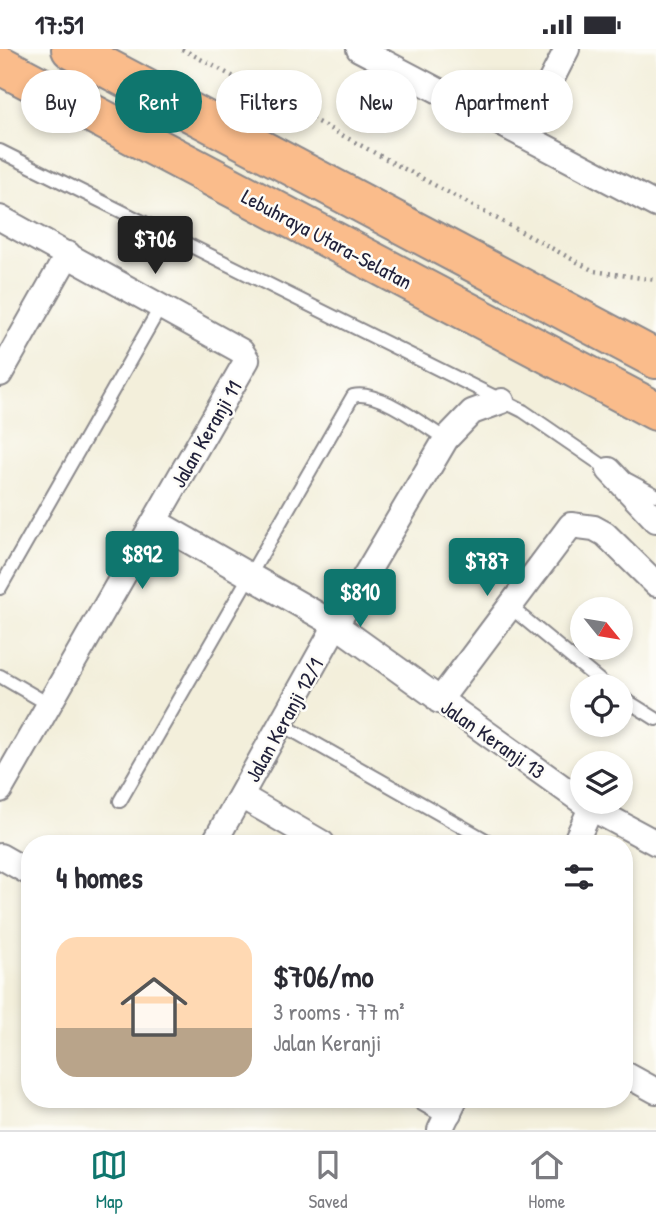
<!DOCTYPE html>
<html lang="en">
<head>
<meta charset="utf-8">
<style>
	:root { --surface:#fff; --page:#f7f7f7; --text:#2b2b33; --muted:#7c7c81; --line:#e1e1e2; --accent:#0f766e }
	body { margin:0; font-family:"Patrick Hand",sans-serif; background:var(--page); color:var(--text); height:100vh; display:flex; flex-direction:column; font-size:26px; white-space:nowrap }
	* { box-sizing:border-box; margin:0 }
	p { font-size:23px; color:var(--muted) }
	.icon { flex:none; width:38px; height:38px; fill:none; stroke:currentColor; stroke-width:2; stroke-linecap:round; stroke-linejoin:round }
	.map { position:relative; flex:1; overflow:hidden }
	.drawer { position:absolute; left:21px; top:786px; width:612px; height:273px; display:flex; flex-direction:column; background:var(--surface); border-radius:28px; box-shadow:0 4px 10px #0003 }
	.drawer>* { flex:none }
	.guide { position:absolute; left:21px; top:21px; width:614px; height:63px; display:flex; gap:14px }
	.needle { width:46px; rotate:120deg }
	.tools { position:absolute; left:570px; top:548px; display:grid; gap:14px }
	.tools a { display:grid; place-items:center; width:63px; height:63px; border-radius:50%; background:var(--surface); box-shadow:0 4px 10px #0003; font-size:35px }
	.price { position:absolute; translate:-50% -60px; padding:0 16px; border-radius:7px; background:var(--accent); color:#fff; font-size:23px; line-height:46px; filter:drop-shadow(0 2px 4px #0008) }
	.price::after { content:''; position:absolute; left:50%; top:42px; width:21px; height:16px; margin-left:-10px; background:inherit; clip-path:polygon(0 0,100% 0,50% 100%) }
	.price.active { background:#222; color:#fff }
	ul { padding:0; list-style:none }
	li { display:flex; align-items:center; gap:21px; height:175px; padding:0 35px }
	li+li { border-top:2px solid var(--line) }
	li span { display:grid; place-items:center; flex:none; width:196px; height:140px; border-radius:21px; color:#555 }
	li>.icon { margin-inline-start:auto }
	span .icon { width:84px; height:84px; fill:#fffc; stroke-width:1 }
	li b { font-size:30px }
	h2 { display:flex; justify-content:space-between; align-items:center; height:84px; padding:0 35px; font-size:30px }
	.tag { padding:0 24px; border-radius:32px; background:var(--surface); box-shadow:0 4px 10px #0003; font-size:24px; line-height:63px }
	.tag.active { background:var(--accent); color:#fff }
	.status { display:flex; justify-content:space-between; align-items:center; height:49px; padding:0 35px; background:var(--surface); direction:ltr }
	.status svg { height:19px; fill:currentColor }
	.tabs { display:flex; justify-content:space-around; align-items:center; height:98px; border-top:2px solid var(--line); background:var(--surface); font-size:19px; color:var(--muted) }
	.tabs a { display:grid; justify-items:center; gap:4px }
	.tabs .active { color:var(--accent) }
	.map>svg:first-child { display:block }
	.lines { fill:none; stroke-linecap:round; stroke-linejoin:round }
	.service-casing { stroke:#8a888b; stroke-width:16 }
	.minor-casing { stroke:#8a888b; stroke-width:28 }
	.motorway-casing { stroke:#8a888b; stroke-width:42 }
	.path { stroke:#8a888b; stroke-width:4.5; stroke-dasharray:2 5; stroke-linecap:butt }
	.service { stroke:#fff; stroke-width:12 }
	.minor { stroke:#fff; stroke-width:24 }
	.motorway { stroke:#fabc8b; stroke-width:38 }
	.labels { text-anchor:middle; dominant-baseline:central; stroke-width:5; stroke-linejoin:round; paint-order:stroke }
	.street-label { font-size:21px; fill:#22223b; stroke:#fdfcf7 }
</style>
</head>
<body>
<div class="status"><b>17:51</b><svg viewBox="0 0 49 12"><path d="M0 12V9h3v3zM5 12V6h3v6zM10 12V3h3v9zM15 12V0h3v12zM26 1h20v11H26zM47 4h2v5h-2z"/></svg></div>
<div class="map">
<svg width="656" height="1081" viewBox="0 0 656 1081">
	<rect width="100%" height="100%" fill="#fdfcf7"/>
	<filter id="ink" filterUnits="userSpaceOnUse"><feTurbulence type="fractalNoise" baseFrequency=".0143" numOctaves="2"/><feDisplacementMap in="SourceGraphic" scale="14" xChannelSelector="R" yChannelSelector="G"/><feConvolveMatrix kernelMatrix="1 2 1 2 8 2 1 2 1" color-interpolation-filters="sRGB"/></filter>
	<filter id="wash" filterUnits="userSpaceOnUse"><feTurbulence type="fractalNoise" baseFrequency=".00686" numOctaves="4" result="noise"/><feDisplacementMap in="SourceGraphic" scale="28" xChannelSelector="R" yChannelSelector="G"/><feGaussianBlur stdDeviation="1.57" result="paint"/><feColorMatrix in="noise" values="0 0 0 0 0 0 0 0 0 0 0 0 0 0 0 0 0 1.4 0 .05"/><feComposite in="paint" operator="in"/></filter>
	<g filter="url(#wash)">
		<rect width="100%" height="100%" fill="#f3efdb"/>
	</g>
	<g filter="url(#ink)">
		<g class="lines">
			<defs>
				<g id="service">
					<path d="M0,102L523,362L612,423"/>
					<path d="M628,431L656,446"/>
					<path d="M0,539L161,257"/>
					<path d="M509,557L606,637"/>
					<path d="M0,627L50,656"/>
					<path d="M621,648L656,670"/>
					<path d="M281,675L491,794"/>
					<path d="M120,752L353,347C378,340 424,377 446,390"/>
				</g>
				<g id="minor">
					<path d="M359,0L656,156"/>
					<path d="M523,86L567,0"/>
					<path d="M0,169L241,302L247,311L0,741"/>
					<path d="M0,325L68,205"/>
					<path d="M609,421L656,471"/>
					<path d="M156,473L336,576L591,759L656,794"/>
					<path d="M439,652L571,476L594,479L605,485L656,535"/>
					<path d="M241,747L322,794"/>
					<path d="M214,794L336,576L446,390L472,363L502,352"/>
					<path d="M575,794L591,759"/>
					<path d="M0,807L30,824"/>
					<path d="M625,1025L656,1042"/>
					<path d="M425,1050L449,1064"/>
					<path d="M440,1081L455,1050"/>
				</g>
				<g id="motorway">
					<path d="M71,0L656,310"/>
					<path d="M0,16L656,362"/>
				</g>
			</defs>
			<use href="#service" class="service-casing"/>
			<use href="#minor" class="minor-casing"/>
			<use href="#motorway" class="motorway-casing"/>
			<path class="path" d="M182,0L594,222L656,231"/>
			<use href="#service" class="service"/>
			<use href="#minor" class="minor"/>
			<use href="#motorway" class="motorway"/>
		</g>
	</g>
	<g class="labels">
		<g class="street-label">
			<text transform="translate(327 190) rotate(28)">Lebuhraya Utara–Selatan</text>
			<text transform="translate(206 385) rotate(-60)">Jalan Keranji 11</text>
			<text transform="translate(284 671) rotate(-61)">Jalan Keranji 12/1</text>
			<text transform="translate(493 690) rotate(35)">Jalan Keranji 13</text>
		</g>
	</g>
</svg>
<div class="tools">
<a><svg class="needle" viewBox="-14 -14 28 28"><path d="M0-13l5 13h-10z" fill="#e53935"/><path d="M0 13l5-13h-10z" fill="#7c7c81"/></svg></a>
<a><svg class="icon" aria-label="locate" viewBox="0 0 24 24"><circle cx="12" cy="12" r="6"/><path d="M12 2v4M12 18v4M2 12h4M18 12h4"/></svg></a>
<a><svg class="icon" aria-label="layers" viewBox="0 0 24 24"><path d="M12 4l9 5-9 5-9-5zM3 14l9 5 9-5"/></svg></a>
</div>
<b class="price active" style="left:155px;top:227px">$706</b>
<b class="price" style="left:142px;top:542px">$892</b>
<b class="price" style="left:487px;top:549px">$787</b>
<b class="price" style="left:360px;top:580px">$810</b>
<div class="guide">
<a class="tag">Buy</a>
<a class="tag active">Rent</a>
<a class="tag">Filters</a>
<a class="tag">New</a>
<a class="tag">Apartment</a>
</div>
<section class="drawer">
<h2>4 homes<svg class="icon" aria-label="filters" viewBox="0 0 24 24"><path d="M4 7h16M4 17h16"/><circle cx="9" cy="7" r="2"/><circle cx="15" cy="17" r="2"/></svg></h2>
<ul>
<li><span style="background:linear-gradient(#ffd9b3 65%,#b9a48a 0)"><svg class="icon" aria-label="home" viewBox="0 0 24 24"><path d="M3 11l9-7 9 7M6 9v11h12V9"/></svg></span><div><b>$706/mo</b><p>3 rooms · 77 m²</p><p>Jalan Keranji</p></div></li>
</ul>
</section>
</div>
<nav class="tabs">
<a class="active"><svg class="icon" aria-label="map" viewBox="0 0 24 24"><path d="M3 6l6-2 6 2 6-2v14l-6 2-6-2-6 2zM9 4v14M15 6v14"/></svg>Map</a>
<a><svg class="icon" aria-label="saved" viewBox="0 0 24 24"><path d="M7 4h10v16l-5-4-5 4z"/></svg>Saved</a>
<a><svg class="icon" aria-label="home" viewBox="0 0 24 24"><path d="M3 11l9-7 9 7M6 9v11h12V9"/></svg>Home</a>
</nav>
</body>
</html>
